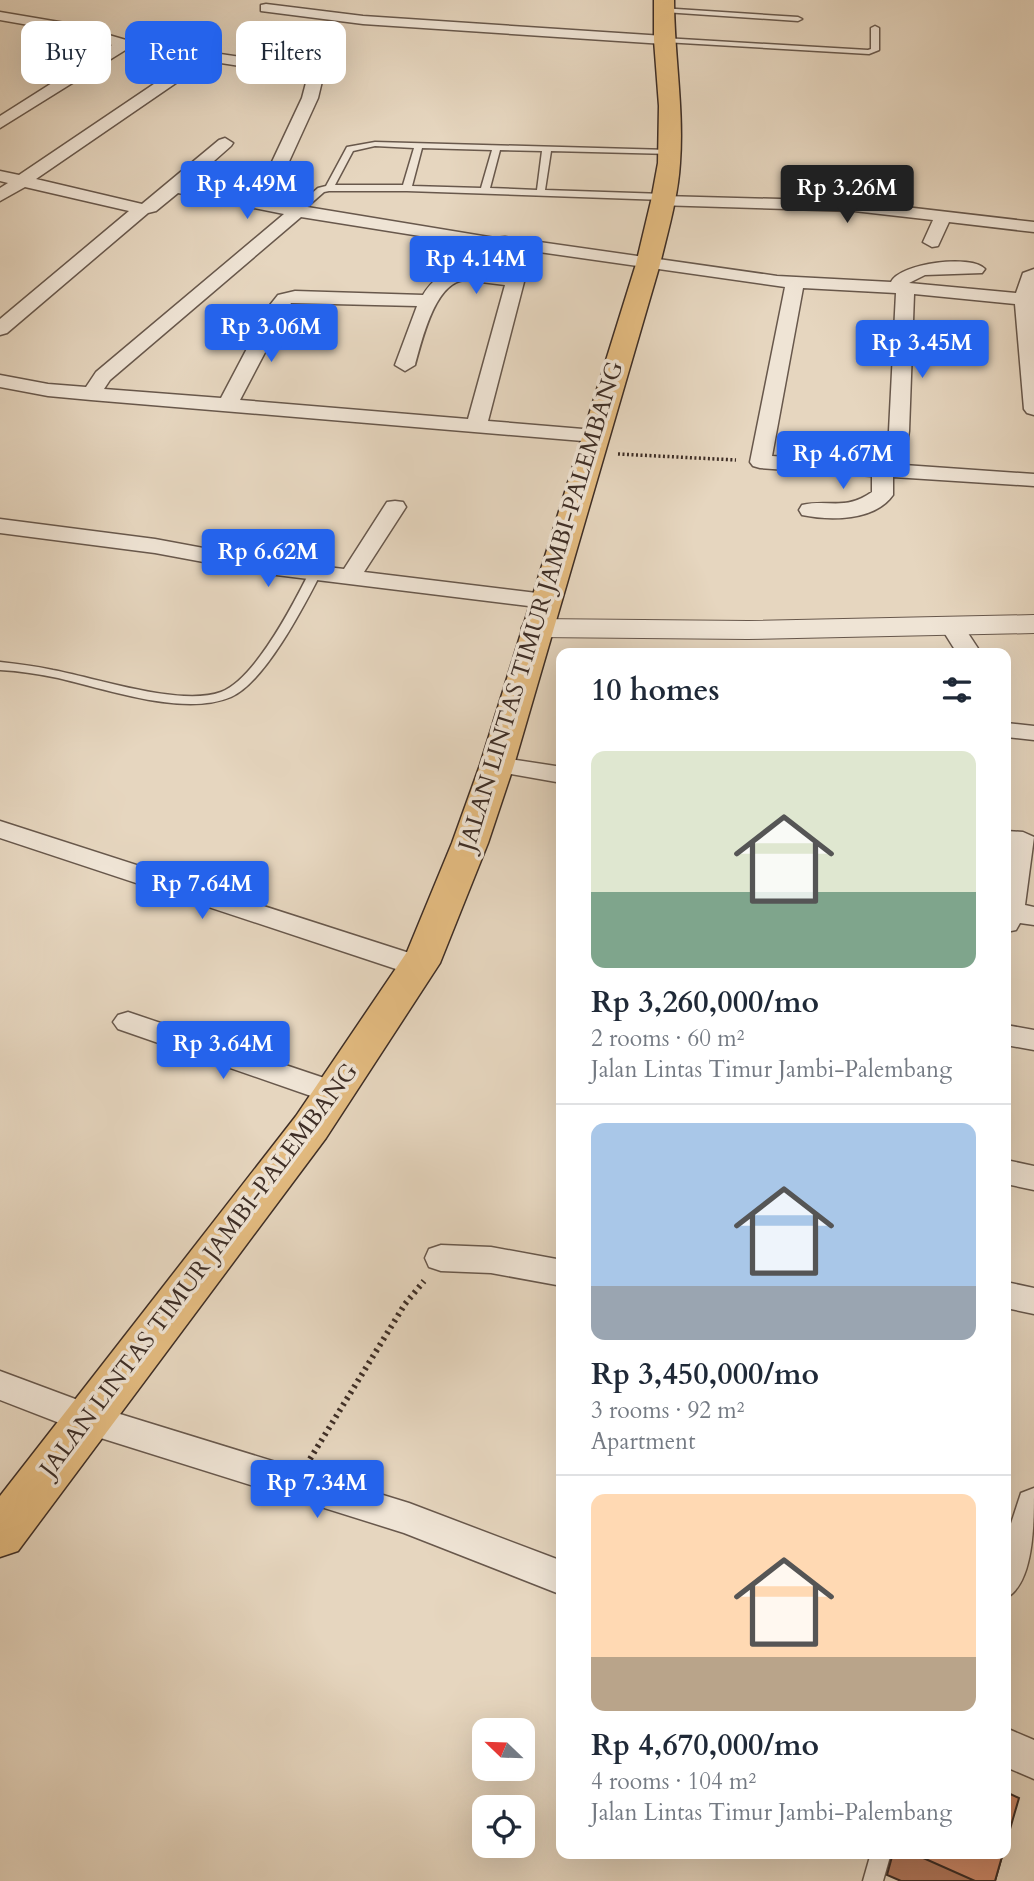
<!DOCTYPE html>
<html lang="en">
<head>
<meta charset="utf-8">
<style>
	:root { --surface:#fff; --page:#f2f2f3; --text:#1f2937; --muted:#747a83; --line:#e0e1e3; --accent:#2563eb }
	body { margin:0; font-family:Cardo,serif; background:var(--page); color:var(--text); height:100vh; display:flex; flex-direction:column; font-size:26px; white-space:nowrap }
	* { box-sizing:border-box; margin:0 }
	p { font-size:23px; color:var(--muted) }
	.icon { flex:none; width:38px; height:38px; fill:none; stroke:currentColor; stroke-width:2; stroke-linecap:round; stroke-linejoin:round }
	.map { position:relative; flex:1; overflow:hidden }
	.side { position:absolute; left:556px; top:648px; width:455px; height:1211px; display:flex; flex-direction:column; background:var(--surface); border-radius:14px; box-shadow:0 7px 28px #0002 }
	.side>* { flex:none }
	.top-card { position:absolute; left:21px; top:21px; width:430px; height:63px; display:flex; gap:14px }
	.needle { width:46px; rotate:293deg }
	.controls { position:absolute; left:472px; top:1718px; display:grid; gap:14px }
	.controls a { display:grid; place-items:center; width:63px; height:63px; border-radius:14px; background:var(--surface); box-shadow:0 7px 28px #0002; font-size:35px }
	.price { position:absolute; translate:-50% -60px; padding:0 16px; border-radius:7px; background:var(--accent); color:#fff; font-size:23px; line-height:46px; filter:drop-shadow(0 2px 4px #0008) }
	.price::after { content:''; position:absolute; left:50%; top:42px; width:21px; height:16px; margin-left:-10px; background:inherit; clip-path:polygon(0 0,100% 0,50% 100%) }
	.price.current { background:#222; color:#fff }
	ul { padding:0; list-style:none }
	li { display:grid; align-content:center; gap:14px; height:371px; padding:0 35px }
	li+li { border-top:2px solid var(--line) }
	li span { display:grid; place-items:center; height:217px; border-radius:14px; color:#555 }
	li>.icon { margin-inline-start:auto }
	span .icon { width:126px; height:126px; fill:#fffc; stroke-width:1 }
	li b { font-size:30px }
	h2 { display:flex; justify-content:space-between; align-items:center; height:84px; padding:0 35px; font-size:30px }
	.chip { padding:0 24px; border-radius:14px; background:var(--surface); box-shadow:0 7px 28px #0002; font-size:24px; line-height:63px }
	.chip.current { background:var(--accent); color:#fff }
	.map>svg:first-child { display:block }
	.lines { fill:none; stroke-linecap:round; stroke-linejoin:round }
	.service-casing { stroke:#68584c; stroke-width:3 }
	.minor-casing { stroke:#68584c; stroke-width:3 }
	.tertiary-casing { stroke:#68584c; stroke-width:2 }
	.trunk-casing { stroke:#3e2e26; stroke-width:3 }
	.path-far1 { stroke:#3e2e26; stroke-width:3.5; stroke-dasharray:2 2.5; stroke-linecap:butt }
	.path { stroke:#3e2e26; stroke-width:6; stroke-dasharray:2.5 4.5; stroke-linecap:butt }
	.service { fill:#efe4d5; fill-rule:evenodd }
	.minor { fill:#efe4d5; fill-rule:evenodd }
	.tertiary { fill:#efe4d5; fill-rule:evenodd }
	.trunk { fill:#e3bb80; fill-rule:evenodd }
	.wall { fill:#b1775b; stroke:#3e2e26; stroke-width:2 }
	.building { fill:#ce8a6a; stroke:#3e2e26; stroke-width:2 }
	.labels { text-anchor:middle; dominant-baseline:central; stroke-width:7; stroke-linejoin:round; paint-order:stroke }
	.street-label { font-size:24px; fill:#3e2e26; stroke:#efe4d5 }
</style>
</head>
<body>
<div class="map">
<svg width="1034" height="1881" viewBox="0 0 1034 1881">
	<rect width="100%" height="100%" fill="#e6d6bf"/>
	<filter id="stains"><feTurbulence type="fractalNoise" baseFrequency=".00286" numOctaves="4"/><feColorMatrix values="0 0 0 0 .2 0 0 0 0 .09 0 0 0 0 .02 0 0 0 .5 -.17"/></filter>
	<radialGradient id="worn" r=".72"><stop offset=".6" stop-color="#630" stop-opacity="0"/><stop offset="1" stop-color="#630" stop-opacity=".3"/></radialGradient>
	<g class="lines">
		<defs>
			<g id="service">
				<path d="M661,8L798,17L802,19L798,21L664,12Z"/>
				<path d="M875,26L879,28V50L869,54L664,42L660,40L664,38L868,50L871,49V28Z"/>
				<path d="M375,142L669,150H672V154L551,151L545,190L664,194L668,197L664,200L407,191H329L324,192L300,213H294V209L318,188L326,186L347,147ZM375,146L414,148L403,185H335L353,151ZM422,148L492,150L481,188L412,186ZM500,150L542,151L537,190L490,188Z"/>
				<path d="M315,570L321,573C304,606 265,682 231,697C184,717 106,689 58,678C39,674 20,671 0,670V662C18,664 35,666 53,670C96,678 181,707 221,692C255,679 293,605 309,573Z"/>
				<path d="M871,1853H891L883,1881H863Z"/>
			</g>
			<g id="minor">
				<path d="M266,4L363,16L664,36L671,40L664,44L363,24L261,11V5Z"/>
				<path d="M0,12L71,24L126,40L295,65L320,74L323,77L318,98L271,201L495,238L505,237L777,276L891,282C900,263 972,254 985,269L982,273L925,275L909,283L1016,293L1023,273L1034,269V415L1027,413L1024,409L1015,304L914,294L909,431L904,465L1034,474V486L893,477V495C875,521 830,521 802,515L799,510L802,505C829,499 845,511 872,492V476L760,468L753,466L750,462L785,287L532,251L488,421L595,430L602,432L605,436L602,440L595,442L91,400L48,396L0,387V375L48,384L86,387L96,372L284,214L178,193L156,211L148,213L7,333L0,335V319L129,211L25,187L0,201V188L8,183L0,181V171L19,175L191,59L127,49L0,128V116L112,45L69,32L0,20ZM208,61L292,74L307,79L302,98L255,198L188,184L231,146L233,143L225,138L219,140L142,204L36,179ZM301,217L495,248L515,249L508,275C473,269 444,260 423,295L295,291L278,295L270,305L221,398L104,389L110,380ZM465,280L505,285L468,419L240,400L291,303L417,306L395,365L405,371L415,365C422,340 435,282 465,280ZM803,288L896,293L889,431L883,463L772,456Z"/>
				<path d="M663,196L854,201L1034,222V232L949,222L938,246L932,247L923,242L933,220L854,211L657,205L654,201L657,197Z"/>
				<path d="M395,501L403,502L406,507L364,572L545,594L553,596L557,601L553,606L545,608L268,574L155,553L0,533V519L155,539L268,560L344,569L387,502Z"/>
				<path d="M952,619L960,621L981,653H957L940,626L944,621Z"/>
				<path d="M1006,723L1034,726V740L1006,737Z"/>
				<path d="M497,757L562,767V783L488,770L484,765L488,760Z"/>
				<path d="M0,821L428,959L432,966L428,973L418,976L408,973L0,838Z"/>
				<path d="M1006,831L1023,832L1034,837L1025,905L1034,907V925L1020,923L1016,930L1006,932Z"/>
				<path d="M128,1012L345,1085L349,1093L345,1101L334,1104L118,1029L113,1022L118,1015Z"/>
				<path d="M1006,1025L1034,1030V1050L1006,1045Z"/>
				<path d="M1006,1160L1034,1166V1190L1006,1184Z"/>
				<path d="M441,1245L491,1247L562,1260V1286L491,1273L441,1271L429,1267L425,1258L429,1249Z"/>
				<path d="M1006,1282L1034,1288V1314L1006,1308Z"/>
				<path d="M0,1371L94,1406L409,1503L562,1561V1595L404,1533L88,1434L0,1400Z"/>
				<path d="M1034,1488C1034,1524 1034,1583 1006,1598V1539L1021,1493Z"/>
				<path d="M1006,1728L1034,1740V1779L1006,1767Z"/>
			</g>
			<path id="tertiary" d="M1034,615V633L748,639L536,637L525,635L521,628L525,621L536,619L748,621Z"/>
			<path id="trunk" d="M654,0H674C674,54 684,108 680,163C678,197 668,231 660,264L514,765L488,843L440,963L326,1138L18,1551L0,1557V1496L296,1116L407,952L452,843L480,765L636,264L651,201L658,163L659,106L654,40Z"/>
		</defs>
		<use href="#service" class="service-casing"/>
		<use href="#minor" class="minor-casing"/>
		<use href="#tertiary" class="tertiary-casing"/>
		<use href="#trunk" class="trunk-casing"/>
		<path class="path-far1" d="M618,454L736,460"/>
		<path class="path" d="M310,1459L405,1304L424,1281"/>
		<use href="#service" class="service"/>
		<use href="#minor" class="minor"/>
		<use href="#tertiary" class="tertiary"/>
		<use href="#trunk" class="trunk"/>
	</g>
	<path class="wall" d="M893,1853H1003L995,1881H901L887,1875Z"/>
	<g class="building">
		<path d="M1006,1792L1019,1798L1006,1843Z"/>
		<path d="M912,1853H1003L995,1881H975Z"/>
	</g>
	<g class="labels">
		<g class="street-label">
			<text transform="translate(541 606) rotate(-73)">JALAN LINTAS TIMUR JAMBI-PALEMBANG</text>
			<text transform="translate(199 1270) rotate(-53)">JALAN LINTAS TIMUR JAMBI-PALEMBANG</text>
		</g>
	</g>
	<rect width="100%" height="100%" filter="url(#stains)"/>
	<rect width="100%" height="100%" fill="url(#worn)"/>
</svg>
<div class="controls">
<a><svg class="needle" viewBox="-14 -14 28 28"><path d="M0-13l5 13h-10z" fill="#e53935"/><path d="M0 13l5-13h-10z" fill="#747a83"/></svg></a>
<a><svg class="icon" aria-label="locate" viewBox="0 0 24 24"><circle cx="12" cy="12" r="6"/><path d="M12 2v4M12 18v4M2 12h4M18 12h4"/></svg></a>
</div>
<b class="price" style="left:247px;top:221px">Rp 4.49M</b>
<b class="price current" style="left:847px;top:225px">Rp 3.26M</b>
<b class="price" style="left:476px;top:296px">Rp 4.14M</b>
<b class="price" style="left:271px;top:364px">Rp 3.06M</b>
<b class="price" style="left:922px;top:380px">Rp 3.45M</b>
<b class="price" style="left:843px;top:491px">Rp 4.67M</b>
<b class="price" style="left:268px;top:589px">Rp 6.62M</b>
<b class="price" style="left:202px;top:921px">Rp 7.64M</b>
<b class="price" style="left:223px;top:1081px">Rp 3.64M</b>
<b class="price" style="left:317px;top:1520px">Rp 7.34M</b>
<div class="top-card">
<a class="chip">Buy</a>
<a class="chip current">Rent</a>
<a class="chip">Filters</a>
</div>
<section class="side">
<h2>10 homes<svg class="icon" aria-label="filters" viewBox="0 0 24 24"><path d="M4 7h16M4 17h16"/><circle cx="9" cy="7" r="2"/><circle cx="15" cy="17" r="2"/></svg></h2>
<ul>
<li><span style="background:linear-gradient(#dfe7d0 65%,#7fa58c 0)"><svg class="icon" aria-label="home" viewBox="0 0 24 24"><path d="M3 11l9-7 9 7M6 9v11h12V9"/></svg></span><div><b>Rp 3,260,000/mo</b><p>2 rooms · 60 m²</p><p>Jalan Lintas Timur Jambi-Palembang</p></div></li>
<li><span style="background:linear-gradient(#a9c7e8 75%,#9aa5b1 0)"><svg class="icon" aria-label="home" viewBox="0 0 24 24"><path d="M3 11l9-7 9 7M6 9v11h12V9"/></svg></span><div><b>Rp 3,450,000/mo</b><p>3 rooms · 92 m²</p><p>Apartment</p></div></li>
<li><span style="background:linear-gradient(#ffd9b3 75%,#b9a48a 0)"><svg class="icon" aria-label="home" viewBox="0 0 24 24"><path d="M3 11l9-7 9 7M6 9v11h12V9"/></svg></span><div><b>Rp 4,670,000/mo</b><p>4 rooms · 104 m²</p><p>Jalan Lintas Timur Jambi-Palembang</p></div></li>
</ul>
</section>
</div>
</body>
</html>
